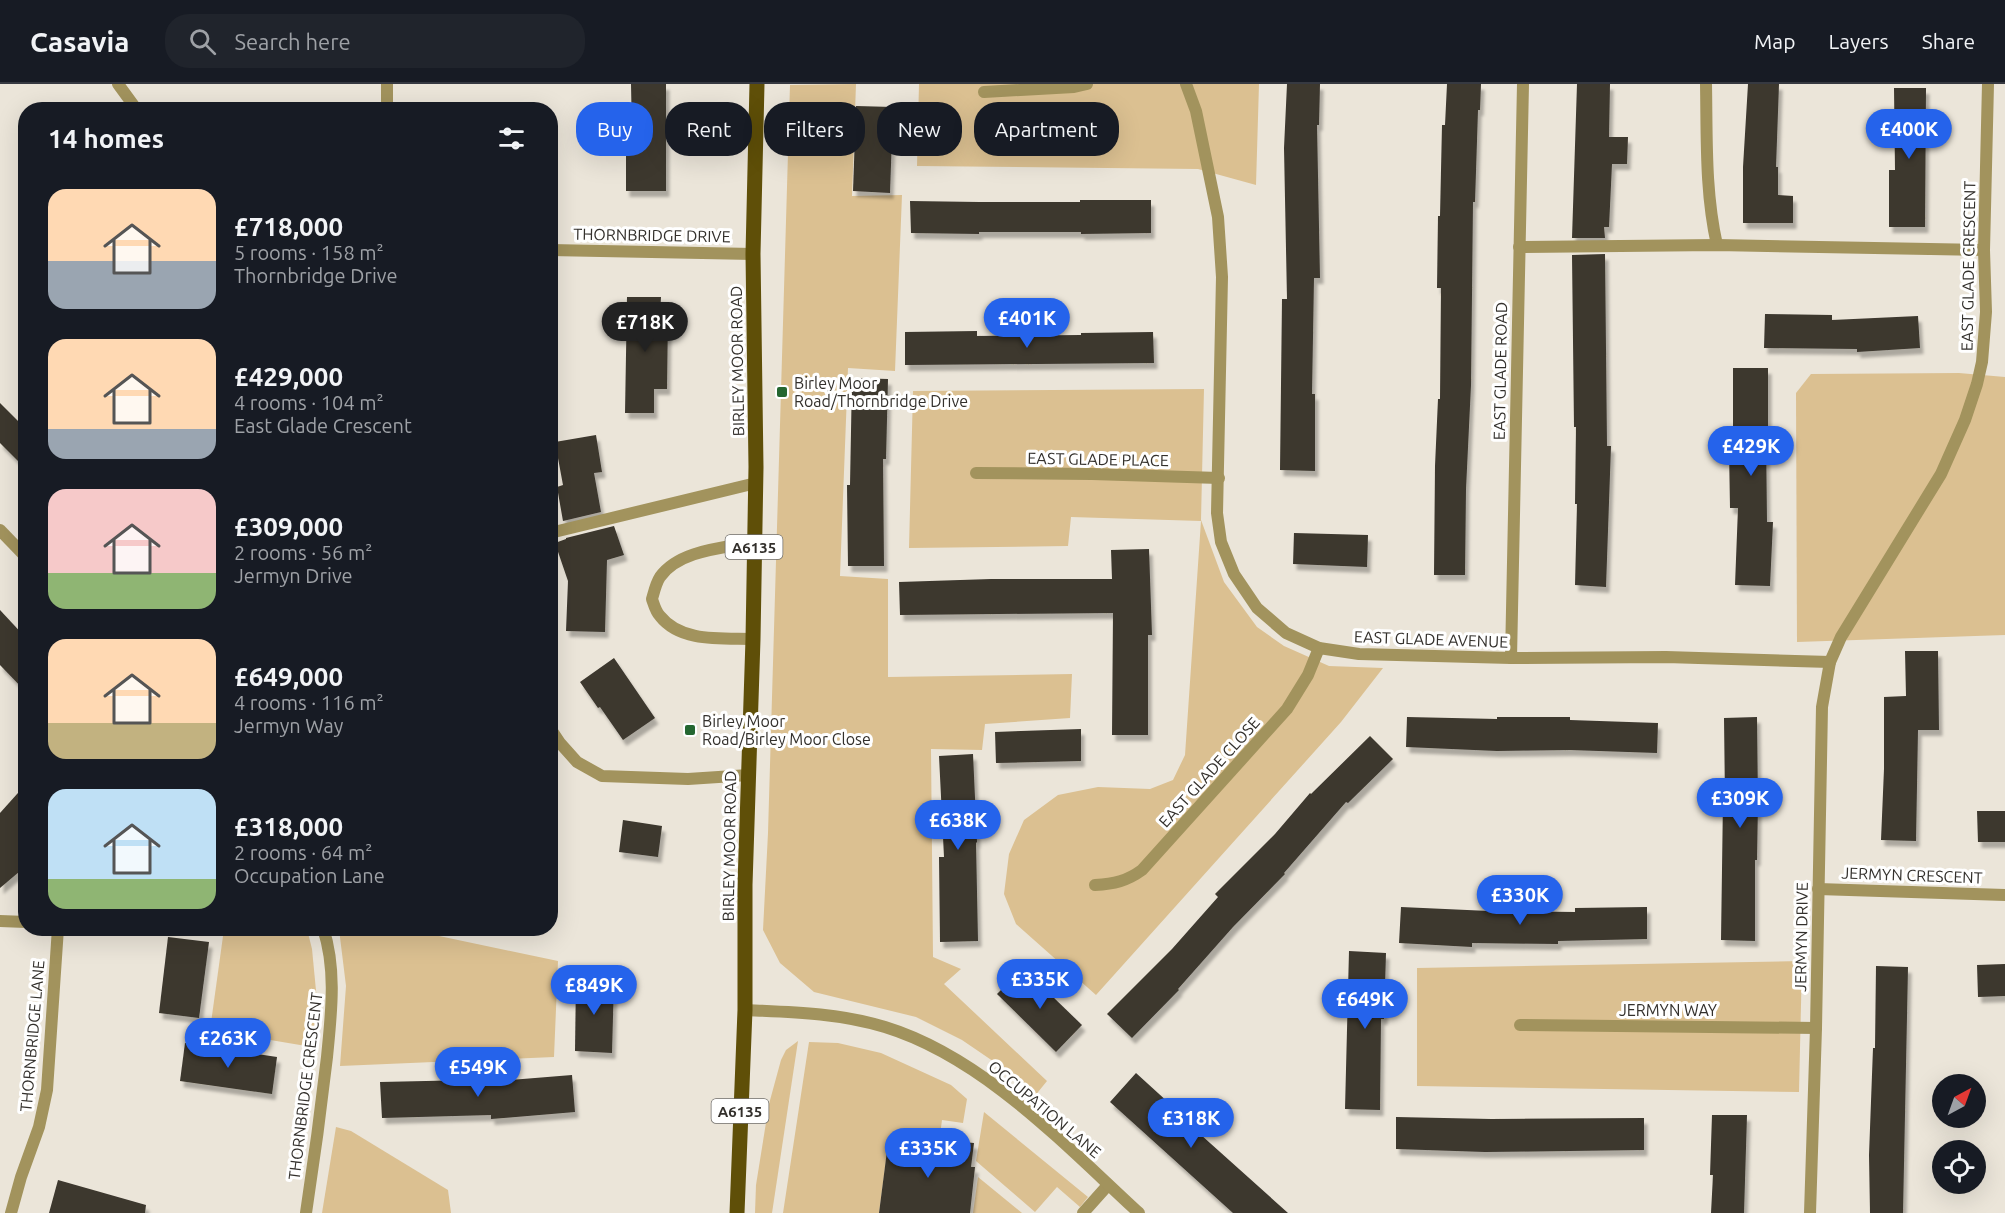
<!DOCTYPE html>
<html lang="en">
<head>
<meta charset="utf-8">
<style>
	:root { --surface:#171b24; --page:#20242c; --text:#f1f3f6; --muted:#9ea1a6; --line:#363941; --accent:#2563eb }
	body { margin:0; font-family:Ubuntu,sans-serif; background:var(--page); color:var(--text); height:100vh; display:flex; flex-direction:column; font-size:22px; white-space:nowrap }
	* { box-sizing:border-box; margin:0 }
	p { font-size:20px; color:var(--muted) }
	.icon { flex:none; width:33px; height:33px; fill:none; stroke:currentColor; stroke-width:2; stroke-linecap:round; stroke-linejoin:round }
	.map { position:relative; flex:1; overflow:hidden }
	.sheet { position:absolute; left:18px; top:18px; width:540px; height:834px; display:flex; flex-direction:column; background:var(--surface); border-radius:24px; box-shadow:0 6px 24px #0002 }
	.sheet>* { flex:none }
	.banner { position:absolute; left:576px; top:18px; width:570px; height:54px; display:flex; gap:12px }
	.needle { width:39px; rotate:41deg }
	.controls { position:absolute; left:1932px; top:990px; display:grid; gap:12px }
	.controls a { display:grid; place-items:center; width:54px; height:54px; border-radius:50%; background:var(--surface); box-shadow:0 6px 24px #0002; font-size:30px }
	.price { position:absolute; translate:-50% -51px; padding:0 14px; border-radius:21px; background:var(--accent); color:#fff; font-size:20px; line-height:39px; filter:drop-shadow(0 2px 3px #0008) }
	.price::after { content:''; position:absolute; left:50%; top:36px; width:18px; height:14px; margin-left:-9px; background:inherit; clip-path:polygon(0 0,100% 0,50% 100%) }
	.price.active { background:#222; color:#fff }
	ul { padding:0; list-style:none }
	li { display:flex; align-items:center; gap:18px; height:150px; padding:0 30px }
	li span { display:grid; place-items:center; flex:none; width:168px; height:120px; border-radius:18px; color:#555 }
	li>.icon { margin-inline-start:auto }
	span .icon { width:72px; height:72px; fill:#fffc; stroke-width:1 }
	li b { font-size:26px }
	h2 { display:flex; justify-content:space-between; align-items:center; height:72px; padding:0 30px; font-size:26px }
	.pill { padding:0 21px; border-radius:24px; background:var(--surface); box-shadow:0 6px 24px #0002; font-size:21px; line-height:54px }
	.pill.active { background:var(--accent); color:#fff }
	header { display:flex; align-items:center; gap:36px; box-sizing:border-box; height:84px; padding:0 30px; background:var(--surface); border-bottom:2px solid var(--line) }
	header strong { font-size:28px }
	nav { display:flex; gap:33px; margin-inline-start:auto; font-size:21px }
	.search { width:420px; height:54px; background:var(--page); display:flex; align-items:center; gap:15px; box-sizing:border-box; padding:0 21px; border-radius:24px; color:var(--muted); font-size:22px }
	.map>svg:first-child { display:block }
	.green { fill:#dbc091 }
	.building { fill:#3c372e; filter:url(#shadow) }
	.lines { fill:none; stroke-linecap:round; stroke-linejoin:round }
	.service { stroke:#a2935d; stroke-width:12 }
	.minor { stroke:#a2935d; stroke-width:12 }
	.tertiary { stroke:#a2935d; stroke-width:12 }
	.primary { stroke:#5f4f08; stroke-width:15 }
	.poi-dot { fill:#246630; stroke:#fff; stroke-width:2 }
	.labels { text-anchor:middle; dominant-baseline:central; stroke-width:6; stroke-linejoin:round; paint-order:stroke }
	.shield { fill:#fff; stroke:#706e6b; stroke-width:1.5 }
	.shield-label { font-size:15px; font-weight:bold; fill:#33302c }
	.street-label { font-size:16px; fill:#33302c; stroke:#fff }
	.poi-label { font-size:16px; fill:#33302c; stroke:#fff; text-anchor:start }
</style>
</head>
<body>
<header>
<strong>Casavia</strong>
<div class="search"><svg class="icon" aria-label="search" viewBox="0 0 24 24"><circle cx="10" cy="10" r="6"/><path d="M15 15l6 6"/></svg>Search here</div>
<nav><a>Map</a><a>Layers</a><a>Share</a></nav>
</header>
<div class="map">
<svg width="2005" height="1129" viewBox="0 0 2005 1129">
	<defs>
		<filter id="shadow"><feDropShadow dx="3.5" dy="6" stdDeviation="1.5" flood-color="#0004"/></filter>
	</defs>
	<rect width="100%" height="100%" fill="#ebe5d9"/>
	<g class="green">
		<path d="M856,0L852,112L902,111L895,287L848,284L840,492L888,495V593L1072,590L1070,634L985,640L982,666L931,665L933,873L961,885L944,900L1047,997L1034,1013L1006,986L962,956L916,933L814,908L780,879L763,846L768,749L790,1Z"/>
		<path d="M919,0H1259L1256,101L1198,85L917,82Z"/>
		<path d="M1959,289L2005,293V551L1797,558L1796,309L1811,290Z"/>
		<path d="M1204,305L1201,436L1224,498L1257,543L1284,562L1329,582L1383,584L1341,638L1096,911L1016,840L1004,810L1009,770L1024,736L1058,711L1098,703L1150,705L1173,696L1185,671L1201,437L1071,433L1068,462L909,464L913,307Z"/>
		<path d="M224,845H307L312,865L317,917L312,963L210,946Z"/>
		<path d="M339,845H406L558,877L554,973L340,982L346,902Z"/>
		<path d="M1802,877L1799,1008L1417,1002V884Z"/>
		<path d="M798,957L772,1129H755L756,1101L769,1020L781,976L786,966Z"/>
		<path d="M809,958L838,959L881,969L951,1001L967,1015L963,1039L942,1036L938,1066L888,1060L879,1129H783Z"/>
		<path d="M984,1028L1088,1113L1080,1123L1057,1103L1035,1128L976,1077Z"/>
		<path d="M336,1043L351,1047L448,1106L451,1129H322Z"/>
		<path d="M978,1093L1022,1129H973Z"/>
	</g>
	<g class="building">
		<path d="M631,0H666V107H626V49H632Z"/>
		<path d="M1287,0H1320L1319,41H1317L1320,194H1314L1312,310H1315V387L1280,386L1282,215H1287L1284,64Z"/>
		<path d="M1447,0H1481L1480,26H1478L1475,118H1473L1471,301L1466,405L1465,491H1434L1435,382L1438,315H1440L1441,204H1437L1438,132H1440L1442,41H1445Z"/>
		<path d="M1577,0H1610L1609,53H1628L1627,80H1612L1609,143H1604L1605,154H1572Z"/>
		<path d="M1748,0H1779L1776,83H1778V111L1793,112V139H1743V83Z"/>
		<path d="M1894,4H1926L1925,143H1889V86H1895Z"/>
		<path d="M856,22L893,23L890,109L853,107Z"/>
		<path d="M1080,116H1151V149L1081,150V148H979V150L911,149L910,117L979,118H1080Z"/>
		<path d="M1605,170L1607,362H1611L1606,503L1575,501L1577,420H1575L1576,343H1574L1572,171Z"/>
		<path d="M627,213H661L660,231H668L667,305H654V329H625Z"/>
		<path d="M1765,230L1832,231V236L1918,232L1920,264L1857,268V265L1764,264Z"/>
		<path d="M977,247V252L1081,251V249L1153,248L1154,279L905,281V248Z"/>
		<path d="M1733,284H1768V350H1766L1767,438H1773L1770,502L1735,501L1738,424H1730L1729,365H1733Z"/>
		<path d="M852,294L888,295L886,375H883L884,482H848L847,401H850Z"/>
		<path d="M0,319L26,345V385L0,359Z"/>
		<path d="M596,351L602,388L594,389L601,428L563,437L557,403L563,401L555,358Z"/>
		<path d="M614,442L624,471L607,476L605,548L566,547L568,497L555,459L566,455V454Z"/>
		<path d="M1294,449L1368,451L1367,483L1293,480Z"/>
		<path d="M1149,465L1152,551H1148V651H1112L1113,529L900,531L899,498L991,495H1112L1111,466Z"/>
		<path d="M0,526L26,554V608L0,581Z"/>
		<path d="M1905,567H1938L1939,646H1918L1916,757L1881,756L1884,685V613L1906,612Z"/>
		<path d="M614,574L655,634L623,656L600,623L598,624L580,598Z"/>
		<path d="M1407,633L1497,635V633H1570V636L1658,639L1657,669L1570,666L1497,667L1406,663Z"/>
		<path d="M1757,633L1758,719L1757,776H1755V857L1721,856L1723,715H1725L1724,634Z"/>
		<path d="M1081,645V677L996,679L995,648Z"/>
		<path d="M1370,652L1393,675L1348,719L1346,718L1284,789L1285,790L1233,843L1178,905L1179,906L1132,954L1107,930L1172,865L1218,813L1215,810L1275,750L1310,709L1311,710Z"/>
		<path d="M973,670L977,758L976,759L978,857L940,858L939,773H944L939,672Z"/>
		<path d="M26,700V782L0,804V729Z"/>
		<path d="M1977,727H2005V758H1978Z"/>
		<path d="M623,736L662,742L658,773L619,768Z"/>
		<path d="M1401,823L1489,827L1575,828V824L1647,823V855L1558,857V860L1472,859V863L1399,859Z"/>
		<path d="M168,853L209,858L199,934L159,929Z"/>
		<path d="M1349,867L1386,869L1384,935H1381L1380,1026L1345,1025Z"/>
		<path d="M2005,880V912L1978,913L1977,881Z"/>
		<path d="M1876,882L1908,883L1903,1129H1870L1869,1071L1873,964H1875Z"/>
		<path d="M1023,884L1082,941L1056,968L997,910Z"/>
		<path d="M576,895L614,896L612,969L575,967Z"/>
		<path d="M185,959L277,973L272,1010L180,997Z"/>
		<path d="M1136,989L1192,1040L1191,1042L1288,1129H1233L1110,1018Z"/>
		<path d="M572,991L575,1028L491,1035V1031L382,1034L380,998L472,996V999Z"/>
		<path d="M1712,1031H1747L1744,1129H1711L1713,1091H1710Z"/>
		<path d="M1396,1033L1491,1035L1644,1034V1066L1485,1068L1396,1065Z"/>
		<path d="M939,1056L974,1059L971,1083H975L970,1129H879L888,1059L938,1066Z"/>
		<path d="M58,1096L146,1121L145,1129H49Z"/>
	</g>
	<g class="lines">
		<g class="service">
			<path d="M550,449L756,399"/>
			<path d="M753,555C723,554 681,559 660,532C656,528 654,521 652,515C654,508 656,499 660,493C679,466 724,464 754,458"/>
			<path d="M1083,1129L1108,1101"/>
		</g>
		<g class="minor">
			<path d="M118,0L137,26"/>
			<path d="M1186,0L1196,27L1218,133L1222,193L1217,429L1221,458L1234,490L1257,524L1286,549L1319,564L1359,570L1511,574L1666,573L1830,578"/>
			<path d="M1706,0C1707,54 1705,108 1717,161"/>
			<path d="M984,8L1074,3L1087,0"/>
			<path d="M387,26V0"/>
			<path d="M1519,163L1717,161L1984,166"/>
			<path d="M550,166L753,170"/>
			<path d="M976,389L1092,390L1219,394"/>
			<path d="M0,446L26,473"/>
			<path d="M1511,574L1523,0"/>
			<path d="M550,644L560,659L577,678L602,692L688,695L749,691"/>
			<path d="M1095,801C1114,800 1127,797 1142,786L1287,625L1308,591L1319,564"/>
			<path d="M1818,805L2005,811"/>
			<path d="M0,837L26,838"/>
			<path d="M1520,941L1816,944"/>
			<path d="M11,1129L21,1093L39,1043L47,1006L58,844"/>
			<path d="M306,1129C314,1077 321,1025 327,973C331,931 337,886 323,844"/>
			<path d="M1810,1129L1816,944L1822,623L1830,578L1841,553L1941,390L1965,336L1977,300L1982,278L1986,228L1984,166L1988,0"/>
		</g>
		<path class="tertiary" d="M745,926C792,928 839,929 885,943C983,973 1065,1061 1139,1129"/>
		<path class="primary" d="M737,1129L745,926V801L753,555L756,383L753,170L757,0"/>
	</g>
	<g class="poi-dot">
		<rect x="776" y="302" width="12" height="12" rx="3"/>
		<rect x="684" y="640" width="12" height="12" rx="3"/>
	</g>
	<g class="labels">
		<g class="shield">
			<rect x="725.5" y="451" width="57" height="24" rx="4.5"/>
			<rect x="711.5" y="1015" width="57" height="24" rx="4.5"/>
		</g>
		<g class="shield-label">
			<text x="754" y="463">A6135</text>
			<text x="740" y="1027">A6135</text>
		</g>
		<g class="street-label">
			<text transform="translate(652 151) rotate(1)">THORNBRIDGE DRIVE</text>
			<text transform="translate(1968 182) rotate(-89)">EAST GLADE CRESCENT</text>
			<text transform="translate(737 277) rotate(-91)">BIRLEY MOOR ROAD</text>
			<text transform="translate(1500 287) rotate(-89)">EAST GLADE ROAD</text>
			<text transform="translate(1098 375) rotate(1)">EAST GLADE PLACE</text>
			<text transform="translate(1431 555) rotate(2)">EAST GLADE AVENUE</text>
			<text transform="translate(1209 688) rotate(-48)">EAST GLADE CLOSE</text>
			<text transform="translate(729 762) rotate(-89)">BIRLEY MOOR ROAD</text>
			<text transform="translate(1912 791) rotate(2)">JERMYN CRESCENT</text>
			<text transform="translate(1801 853) rotate(-89)">JERMYN DRIVE</text>
			<text x="1668" y="926">JERMYN WAY</text>
			<text transform="translate(32 952) rotate(-85)">THORNBRIDGE LANE</text>
			<text transform="translate(305 1002) rotate(-83)">THORNBRIDGE CRESCENT</text>
			<text transform="translate(1045 1025) rotate(40)">OCCUPATION LANE</text>
		</g>
		<g class="poi-label">
			<text x="794" y="299">Birley Moor<tspan x="794" dy="18">Road/Thornbridge Drive</tspan></text>
			<text x="702" y="637">Birley Moor<tspan x="702" dy="18">Road/Birley Moor Close</tspan></text>
		</g>
	</g>
</svg>
<div class="controls">
<a><svg class="needle" viewBox="-14 -14 28 28"><path d="M0-13l5 13h-10z" fill="#e53935"/><path d="M0 13l5-13h-10z" fill="#9ea1a6"/></svg></a>
<a><svg class="icon" aria-label="locate" viewBox="0 0 24 24"><circle cx="12" cy="12" r="6"/><path d="M12 2v4M12 18v4M2 12h4M18 12h4"/></svg></a>
</div>
<b class="price" style="left:1909px;top:76px">£400K</b>
<b class="price" style="left:1027px;top:265px">£401K</b>
<b class="price active" style="left:645px;top:269px">£718K</b>
<b class="price" style="left:1751px;top:393px">£429K</b>
<b class="price" style="left:1740px;top:745px">£309K</b>
<b class="price" style="left:958px;top:767px">£638K</b>
<b class="price" style="left:1520px;top:842px">£330K</b>
<b class="price" style="left:1040px;top:926px">£335K</b>
<b class="price" style="left:594px;top:932px">£849K</b>
<b class="price" style="left:1365px;top:946px">£649K</b>
<b class="price" style="left:228px;top:985px">£263K</b>
<b class="price" style="left:478px;top:1014px">£549K</b>
<b class="price" style="left:1191px;top:1065px">£318K</b>
<b class="price" style="left:928px;top:1095px">£335K</b>
<div class="banner">
<a class="pill active">Buy</a>
<a class="pill">Rent</a>
<a class="pill">Filters</a>
<a class="pill">New</a>
<a class="pill">Apartment</a>
</div>
<section class="sheet">
<h2>14 homes<svg class="icon" aria-label="filters" viewBox="0 0 24 24"><path d="M4 7h16M4 17h16"/><circle cx="9" cy="7" r="2"/><circle cx="15" cy="17" r="2"/></svg></h2>
<ul>
<li><span style="background:linear-gradient(#ffd9b3 60%,#9aa5b1 0)"><svg class="icon" aria-label="home" viewBox="0 0 24 24"><path d="M3 11l9-7 9 7M6 9v11h12V9"/></svg></span><div><b>£718,000</b><p>5 rooms · 158 m²</p><p>Thornbridge Drive</p></div></li>
<li><span style="background:linear-gradient(#ffd9b3 75%,#9aa5b1 0)"><svg class="icon" aria-label="home" viewBox="0 0 24 24"><path d="M3 11l9-7 9 7M6 9v11h12V9"/></svg></span><div><b>£429,000</b><p>4 rooms · 104 m²</p><p>East Glade Crescent</p></div></li>
<li><span style="background:linear-gradient(#f6c9c9 70%,#8fb573 0)"><svg class="icon" aria-label="home" viewBox="0 0 24 24"><path d="M3 11l9-7 9 7M6 9v11h12V9"/></svg></span><div><b>£309,000</b><p>2 rooms · 56 m²</p><p>Jermyn Drive</p></div></li>
<li><span style="background:linear-gradient(#ffd9b3 70%,#c2b280 0)"><svg class="icon" aria-label="home" viewBox="0 0 24 24"><path d="M3 11l9-7 9 7M6 9v11h12V9"/></svg></span><div><b>£649,000</b><p>4 rooms · 116 m²</p><p>Jermyn Way</p></div></li>
<li><span style="background:linear-gradient(#bfe0f5 75%,#8fb573 0)"><svg class="icon" aria-label="home" viewBox="0 0 24 24"><path d="M3 11l9-7 9 7M6 9v11h12V9"/></svg></span><div><b>£318,000</b><p>2 rooms · 64 m²</p><p>Occupation Lane</p></div></li>
</ul>
</section>
</div>
</body>
</html>
